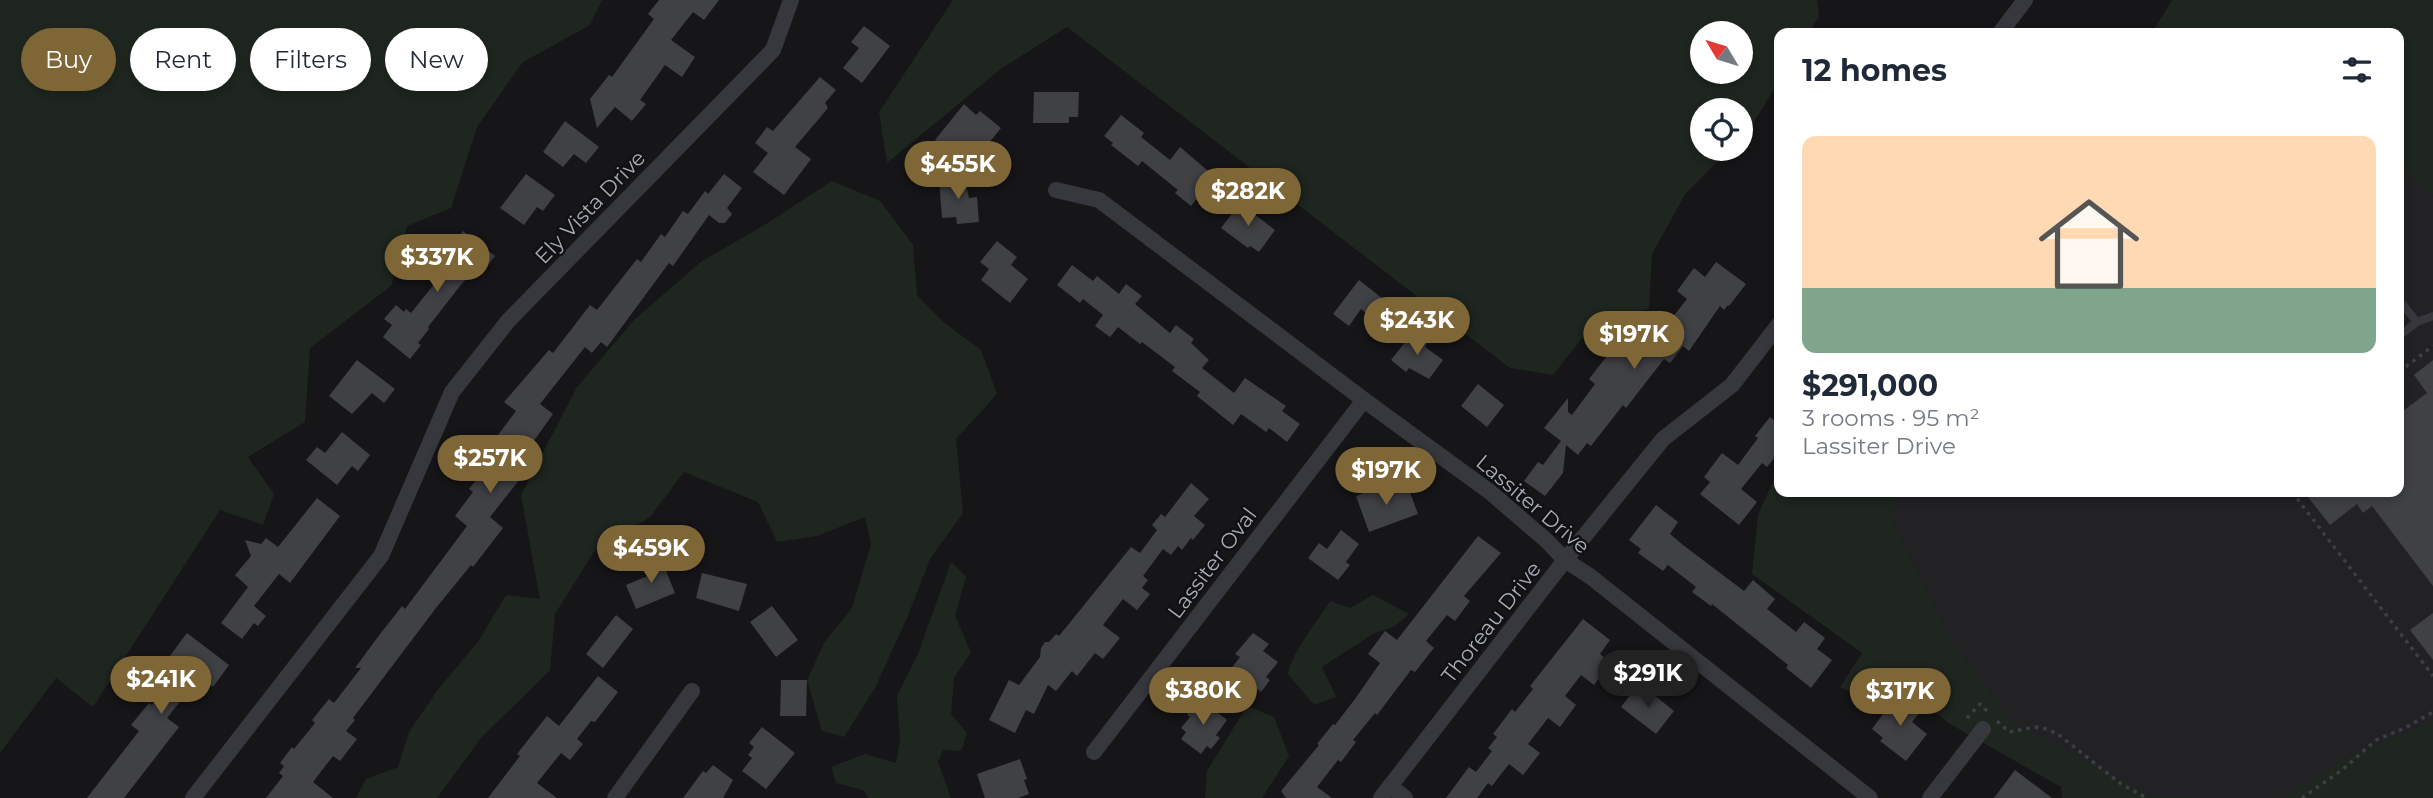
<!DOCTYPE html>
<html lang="en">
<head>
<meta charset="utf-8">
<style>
	:root { --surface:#fff; --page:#f2f2f3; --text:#1f2937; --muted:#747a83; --line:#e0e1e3; --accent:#7e6636 }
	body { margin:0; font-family:Montserrat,sans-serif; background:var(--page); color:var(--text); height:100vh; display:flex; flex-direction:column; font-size:26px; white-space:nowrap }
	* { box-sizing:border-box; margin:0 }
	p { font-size:23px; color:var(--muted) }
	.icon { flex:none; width:38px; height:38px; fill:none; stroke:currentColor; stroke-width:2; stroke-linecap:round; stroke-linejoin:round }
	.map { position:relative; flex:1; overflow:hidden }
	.details { position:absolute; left:1774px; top:28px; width:630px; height:469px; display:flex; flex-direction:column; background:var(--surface); border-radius:14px; box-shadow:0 4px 10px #0003 }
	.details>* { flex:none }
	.guide { position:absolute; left:21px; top:28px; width:665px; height:63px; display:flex; gap:14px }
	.needle { width:46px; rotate:308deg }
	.buttons { position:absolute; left:1690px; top:21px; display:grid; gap:14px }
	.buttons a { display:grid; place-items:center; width:63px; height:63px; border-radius:50%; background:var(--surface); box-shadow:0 4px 10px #0003; font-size:35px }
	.price { position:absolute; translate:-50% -60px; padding:0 16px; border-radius:24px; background:var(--accent); color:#fff; font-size:23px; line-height:46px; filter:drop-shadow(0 2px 4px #0008) }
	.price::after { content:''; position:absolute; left:50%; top:42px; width:21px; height:16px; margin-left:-10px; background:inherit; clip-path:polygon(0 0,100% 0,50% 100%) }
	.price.current { background:#222; color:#fff }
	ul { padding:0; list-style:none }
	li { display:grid; align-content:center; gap:14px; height:371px; padding:0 28px }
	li+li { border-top:2px solid var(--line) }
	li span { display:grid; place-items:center; height:217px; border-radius:14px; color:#555 }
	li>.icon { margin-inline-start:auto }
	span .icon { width:126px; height:126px; fill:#fffc; stroke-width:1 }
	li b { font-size:30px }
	h2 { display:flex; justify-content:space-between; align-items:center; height:84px; padding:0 28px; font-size:30px }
	.chip { padding:0 24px; border-radius:32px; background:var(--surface); box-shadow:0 4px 10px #0003; font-size:24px; line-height:63px }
	.chip.current { background:var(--accent); color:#fff }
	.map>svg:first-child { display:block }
	.built { fill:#222225 }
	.green { fill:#1e261f; fill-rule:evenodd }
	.building { fill:#404145 }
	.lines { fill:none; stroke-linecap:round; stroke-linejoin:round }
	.path { stroke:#3d3f44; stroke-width:3.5; stroke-dasharray:3.5 5; stroke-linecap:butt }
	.service { stroke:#37383d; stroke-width:8 }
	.minor { stroke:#37383d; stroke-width:16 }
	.labels { text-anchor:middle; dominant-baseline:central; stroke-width:5; stroke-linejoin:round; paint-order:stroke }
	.street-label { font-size:21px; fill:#a8adb8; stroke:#111113 }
</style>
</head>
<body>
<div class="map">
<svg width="2433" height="798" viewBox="0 0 2433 798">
	<rect width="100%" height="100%" fill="#161618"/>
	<path class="built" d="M2399,168L2433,196V751L2342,798H2094L2062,787L1949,638L1889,512L1902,492H2399Z"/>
	<g class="green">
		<path d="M0,0H602L590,25L523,62L477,127L451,208L407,226L391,286L310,348L305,422L248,457L274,494L263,525L220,510L93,707L56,678L0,753Z"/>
		<path d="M953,0H1817L1819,16L1809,33H1780V80L1750,128L1741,137V110H1703V149H1730L1686,193L1652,254L1649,309L1597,319L1553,375L1510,368L1067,27L1002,68L887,163L879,112ZM1703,33H1741V72H1703Z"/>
		<path d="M2172,0H2433V196L2399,168V33H2152Z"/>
		<path d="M832,181L880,201L913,245L917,295L942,321L981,350L997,394L956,439L963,513L930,559L907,618L875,688L844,737L822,731L807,680L824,643L852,608L871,544L865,517L817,536L777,542L758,502L684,472L650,517L594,552L555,614L550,670L481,738L437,798H356L366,779L398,767L409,732L439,688L478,642L506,595L540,599L521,495L577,387L634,320L702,261L766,224Z"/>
		<path d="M1780,467V492H1902L1889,512L1949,638L2013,722L2149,794L2198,798H2062L2061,787L1950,724L1899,685L1876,704L1840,687L1862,653L1752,574L1758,514Z"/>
		<path d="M951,562L966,577L955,616L971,652L954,678L951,714L967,733L961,751L943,750L938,762L951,798H869L863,790L836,783L831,767L865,754L896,763L900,741L897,696L918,654Z"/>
		<path d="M1373,595L1409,614L1395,626L1373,634L1322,667L1336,697L1314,705L1288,674C1291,653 1318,621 1330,601L1350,608Z"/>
		<path d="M1247,706L1274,717L1289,756L1262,798H1205L1207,771Z"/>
		<path d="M2433,721V798H2280L2360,751Z"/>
	</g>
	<g class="building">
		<path d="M659,0H719L704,20L693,12L671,40L695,57L682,77L665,65L640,100L646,104L632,121L615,107L597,128L590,99L609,75L612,77L654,19L648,14Z"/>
		<path d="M864,26L890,46L862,83L843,68L859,48L851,42Z"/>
		<path d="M820,77L836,90L825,103L828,108L795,147L811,159L784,195L753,172L768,153L755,143L767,127L773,131Z"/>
		<path d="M1034,92H1079L1078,117H1069V123H1033Z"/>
		<path d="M964,104L976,115L980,111L1001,128L985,148L976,141L967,152L960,147L951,153L935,140Z"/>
		<path d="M1121,115L1144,133L1141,137L1170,160L1180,147L1214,176L1191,206L1175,193L1178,190L1142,161L1138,166L1111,145L1113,143L1104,136Z"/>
		<path d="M565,121L599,147L586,163L574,154L563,167L543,152Z"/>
		<path d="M526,174L555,195L543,211L537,207L524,225L500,208Z"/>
		<path d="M724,174L742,188L727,208L732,214L725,223H719L709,215L673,266L669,263L607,347L601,342L592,353L585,347L540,404L553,414L518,463L527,470L490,517L503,528L473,567L471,565L436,608L353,718L355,720L346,731L357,739L340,761L333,756L313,782L333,798H266L283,776L279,773L284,766L280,763L292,747L294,749L315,723L312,720L329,699L334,703L361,668H355L377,638L402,606L405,609L467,526L455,516L473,492L469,489L488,465L477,456L489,441L492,443L516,411L504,402L549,350L553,353L590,305L597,310L637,259L641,262L661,234L665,237L683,211L688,214L705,191L708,194Z"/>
		<path d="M964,176L969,198L977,197L979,222L957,224L956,217L942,218L939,179Z"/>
		<path d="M1240,203L1275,230L1259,252L1250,246L1248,248L1221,228Z"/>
		<path d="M463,231L495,256L482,273L476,268L460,286L428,327L429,329L418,343L421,345L410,359L383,337L392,325L384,319L396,305L404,312L406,309L411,313L443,273L435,267Z"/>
		<path d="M997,241L1017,257L1011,265L1028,279L1010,303L981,280L989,269L980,262Z"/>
		<path d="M1716,262L1746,284L1729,306L1728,305L1724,310L1720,306L1689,351L1683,346L1670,363L1664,359L1626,408L1623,405L1591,446L1587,443L1578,455L1566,445L1563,473L1545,496L1524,481L1538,462L1543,465L1561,441L1544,428L1568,398V412L1572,415L1595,384L1589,379L1617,343L1639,360L1687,299L1677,291L1694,268L1705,277Z"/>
		<path d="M1072,265L1093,281L1097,276L1119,294L1126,284L1142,296L1135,304L1170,333L1176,325L1194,339L1191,343L1209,360L1202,368L1234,393L1245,378L1286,406L1282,411L1300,424L1287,442L1269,428L1266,432L1241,414L1233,425L1197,396L1200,392L1172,371L1175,367L1142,342L1140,344L1118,327L1110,337L1095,326L1103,315L1083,299L1080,303L1057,285Z"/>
		<path d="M1359,280L1392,306L1379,323L1361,309L1349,326L1333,314Z"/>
		<path d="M1414,331L1428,342L1425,347L1443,360L1429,379L1409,368L1406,372L1391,360Z"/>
		<path d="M357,360L395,389L384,403L372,393L352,414L329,396Z"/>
		<path d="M2433,360V586L2372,506L2363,513L2357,504L2330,525L2304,492H2399V414L2427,393L2414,375Z"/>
		<path d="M1478,384L1504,405L1487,427L1461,406Z"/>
		<path d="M1770,417L1780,425V451L1767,467L1762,463L1741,489L1757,502L1739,525L1700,494L1710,482L1704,477L1722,453L1738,465L1758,438L1755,436Z"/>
		<path d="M342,432L370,455L358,471L352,466L337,485L306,460L317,447L325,453Z"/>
		<path d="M1191,483L1209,499L1194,516L1205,525L1193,540L1191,538L1182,550L1178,546L1171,555L1163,549L1143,576L1148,580L1142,588L1150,594L1137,610L1123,599L1103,625L1120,638L1103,659L1095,653L1077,676L1072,671L1056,691L1048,685L1034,714L1026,710L1015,733L989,720L1009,680L1019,685L1040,657L1041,648L1045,642H1049L1056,634L1059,636L1131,547L1140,553L1157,530L1152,525L1161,514L1165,517Z"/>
		<path d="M1407,484L1418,514L1369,532L1356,496L1381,486L1383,493Z"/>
		<path d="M317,498L340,516L290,583L279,574L254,606L266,616L258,626L254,623L242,639L221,623L248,587L235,575L251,556L245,540L261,544L266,538L278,547Z"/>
		<path d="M1656,505L1678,522L1670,534L1683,545L1744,591L1753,580L1775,599L1767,609L1796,632L1804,622L1825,638L1817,649L1832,660L1811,688L1786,668L1788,665L1712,604L1711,606L1692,592L1696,587L1668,565L1663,571L1638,553L1641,549L1629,540Z"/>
		<path d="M1341,530L1359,544L1346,562L1350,565L1338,580L1308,558L1319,543L1327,549Z"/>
		<path d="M1478,536L1501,553L1464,596L1470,601L1455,621L1447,615L1426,641L1434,648L1415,672L1411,670L1377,715L1375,713L1353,740L1356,742L1341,762L1338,760L1317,787L1332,798H1286L1281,791L1319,745L1317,744L1333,724L1335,725L1355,699L1380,663L1368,654L1385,631L1397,640Z"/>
		<path d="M659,554L675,593L636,609L626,585L652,574L646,559Z"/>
		<path d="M702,573L747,584L739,611L696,598Z"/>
		<path d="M772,606L798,640L776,657L750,622Z"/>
		<path d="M2433,613V660L2410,630Z"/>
		<path d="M616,615L633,629L603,668L586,654Z"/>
		<path d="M1583,619L1610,640L1600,654L1611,663L1594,685L1581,675L1565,696L1576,705L1560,727L1548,718L1528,744L1540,753L1523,775L1509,764L1492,786L1488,783L1477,798H1446L1469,767L1476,772L1492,751L1488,748L1497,737L1493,734L1512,709L1515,712L1533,689L1530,686Z"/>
		<path d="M187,633L229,665L213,687L207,683L197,696L189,690L167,718L179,727L124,798H87L139,731L131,725L149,703L152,705L173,678L160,669Z"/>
		<path d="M1253,633L1269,644L1263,651L1278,662L1266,677L1270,680L1261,692L1257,689L1251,697L1229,681L1232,676L1228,673L1240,657L1235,654Z"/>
		<path d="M598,676L618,692L595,722L591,721L577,739L583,744L570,760L561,753L537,783L557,798H488L520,756L517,754L547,716L559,726Z"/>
		<path d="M781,680H807L806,716H780Z"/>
		<path d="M1637,686L1652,698L1654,695L1674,711L1656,734L1621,707Z"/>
		<path d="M1897,695L1920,712L1912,722L1927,734L1906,761L1880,741L1883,738L1872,729Z"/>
		<path d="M1200,699L1227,720L1216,735L1220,738L1211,749L1207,746L1201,754L1181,739L1186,732L1181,728L1190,717L1187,714Z"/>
		<path d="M762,727L795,753L766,789L742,771L752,758L748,755L754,747L749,743Z"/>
		<path d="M1020,759L1027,779L1024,780L1029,794L1018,798H985L977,774Z"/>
		<path d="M713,765L733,780L723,798H683L703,771L706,773Z"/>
		<path d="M2015,770L2052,798H1994Z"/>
	</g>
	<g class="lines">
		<g class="path">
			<path d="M2399,372L2433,346"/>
			<path d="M2292,492L2433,676"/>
			<path d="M1967,718L1980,704L1989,713"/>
			<path d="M1997,721L2009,732L2035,727L2047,729L2059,735L2121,784L2147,798"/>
			<path d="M2302,798L2342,770L2376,740L2405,728L2433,712"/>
		</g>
		<g class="service">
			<path d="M2399,300L2417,322"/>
			<path d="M2399,336L2417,322L2433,316"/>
		</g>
		<g class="minor">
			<path d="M2000,33L2025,0"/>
			<path d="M1056,190L1099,200L1364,400L1490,492L1547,541L1565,560L1591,577L1870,798"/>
			<path d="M1094,752L1364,400"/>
			<path d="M1390,786L1405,798"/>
			<path d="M193,798L381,556L452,392L508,321L773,50L791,0"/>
			<path d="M615,798L692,691"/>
			<path d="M1381,798L1565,560L1663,439L1732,385L1780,323"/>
			<path d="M1930,798L1983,729"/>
		</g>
	</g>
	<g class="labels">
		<g class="street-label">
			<text transform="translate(590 207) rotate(-46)">Ely Vista Drive</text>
			<text transform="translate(1533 504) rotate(40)">Lassiter Drive</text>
			<text transform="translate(1212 563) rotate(-53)">Lassiter Oval</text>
			<text transform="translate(1491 622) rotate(-52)">Thoreau Drive</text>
		</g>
	</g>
</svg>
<div class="buttons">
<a><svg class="needle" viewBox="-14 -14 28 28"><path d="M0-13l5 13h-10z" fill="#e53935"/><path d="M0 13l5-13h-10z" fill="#747a83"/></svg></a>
<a><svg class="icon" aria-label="locate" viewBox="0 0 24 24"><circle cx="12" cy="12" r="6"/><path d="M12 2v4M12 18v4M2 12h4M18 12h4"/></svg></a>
</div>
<b class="price" style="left:958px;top:201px">$455K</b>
<b class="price" style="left:1248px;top:228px">$282K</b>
<b class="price" style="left:437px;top:294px">$337K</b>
<b class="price" style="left:1417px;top:357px">$243K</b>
<b class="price" style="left:1634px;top:371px">$197K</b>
<b class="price" style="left:490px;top:495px">$257K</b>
<b class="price" style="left:1386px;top:507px">$197K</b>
<b class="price" style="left:651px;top:585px">$459K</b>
<b class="price current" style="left:1648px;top:710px">$291K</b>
<b class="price" style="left:161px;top:716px">$241K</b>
<b class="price" style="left:1203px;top:727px">$380K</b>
<b class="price" style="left:1900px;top:728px">$317K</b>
<div class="guide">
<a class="chip current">Buy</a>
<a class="chip">Rent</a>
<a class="chip">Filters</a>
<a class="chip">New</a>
</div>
<section class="details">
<h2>12 homes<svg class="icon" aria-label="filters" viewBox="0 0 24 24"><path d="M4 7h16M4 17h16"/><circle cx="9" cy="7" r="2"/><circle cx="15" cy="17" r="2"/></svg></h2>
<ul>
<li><span style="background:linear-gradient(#ffd9b3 70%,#7fa58c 0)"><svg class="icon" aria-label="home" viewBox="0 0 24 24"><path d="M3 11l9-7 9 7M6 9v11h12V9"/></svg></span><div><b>$291,000</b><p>3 rooms · 95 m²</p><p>Lassiter Drive</p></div></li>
</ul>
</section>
</div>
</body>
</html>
